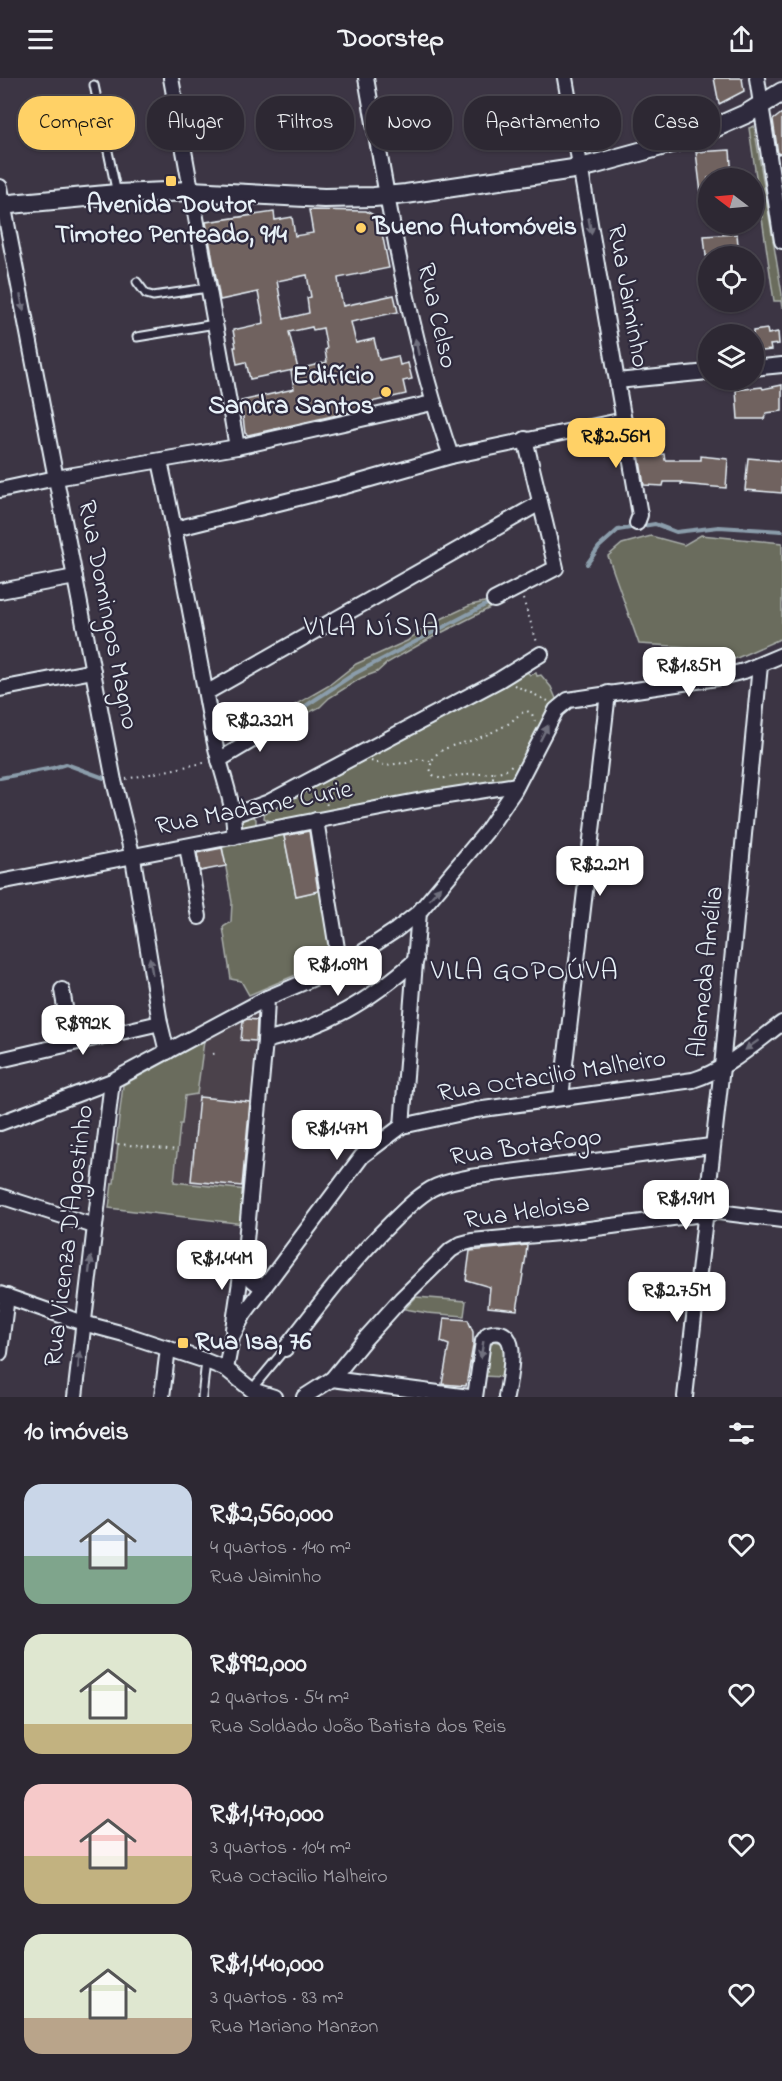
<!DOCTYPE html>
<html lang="pt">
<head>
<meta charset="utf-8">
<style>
	:root { --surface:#2d2833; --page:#35303b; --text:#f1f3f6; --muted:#a7a6ac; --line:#48444e; --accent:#ffd166 }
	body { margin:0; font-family:"Indie Flower",sans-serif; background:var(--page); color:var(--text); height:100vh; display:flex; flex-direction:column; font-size:22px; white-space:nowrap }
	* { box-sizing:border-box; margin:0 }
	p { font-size:20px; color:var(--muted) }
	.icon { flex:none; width:33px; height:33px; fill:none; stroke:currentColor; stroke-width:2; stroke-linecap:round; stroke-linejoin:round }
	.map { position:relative; height:1319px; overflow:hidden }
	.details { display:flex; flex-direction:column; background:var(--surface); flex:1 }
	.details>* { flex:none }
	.guide { position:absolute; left:18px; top:18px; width:747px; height:54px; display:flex; gap:12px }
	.needle { width:39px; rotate:286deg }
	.fabs { position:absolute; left:698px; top:90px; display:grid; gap:12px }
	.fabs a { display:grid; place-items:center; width:66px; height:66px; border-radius:50%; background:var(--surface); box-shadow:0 2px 4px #0004,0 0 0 2px var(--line); font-size:30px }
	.price { position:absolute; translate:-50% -51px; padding:0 14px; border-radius:12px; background:#fff; color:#222; font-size:20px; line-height:39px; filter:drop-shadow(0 2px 3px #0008) }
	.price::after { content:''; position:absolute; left:50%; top:36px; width:18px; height:14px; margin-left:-9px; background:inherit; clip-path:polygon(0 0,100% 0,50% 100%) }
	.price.current { background:var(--accent); color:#111 }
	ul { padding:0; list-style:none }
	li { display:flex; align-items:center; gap:18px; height:150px; padding:0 24px }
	li span { display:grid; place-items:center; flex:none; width:168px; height:120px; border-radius:18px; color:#555 }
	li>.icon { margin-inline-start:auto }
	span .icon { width:72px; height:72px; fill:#fffc; stroke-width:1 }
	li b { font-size:26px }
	h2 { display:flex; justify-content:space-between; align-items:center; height:72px; padding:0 24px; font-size:26px }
	.chip { padding:0 21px; border-radius:24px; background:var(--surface); box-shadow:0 2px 4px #0004,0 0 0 2px var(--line); font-size:21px; line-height:54px }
	.chip.current { background:var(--accent); color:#111 }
	header { display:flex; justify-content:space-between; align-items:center; height:78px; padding:0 24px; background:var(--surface); font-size:27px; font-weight:800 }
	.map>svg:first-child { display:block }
	.built { fill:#4c424c }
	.green { fill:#6a6c5d; stroke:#a9aeaa; stroke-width:1.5 }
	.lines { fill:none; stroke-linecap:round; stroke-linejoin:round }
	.stream { stroke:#8b9dab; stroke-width:4 }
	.building { fill:#70625e; stroke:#e8f1f8; stroke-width:1.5; fill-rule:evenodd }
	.lane-casing { stroke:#e8f1f8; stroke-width:11 }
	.street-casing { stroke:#e8f1f8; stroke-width:18 }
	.secondary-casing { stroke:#e8f1f8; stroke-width:22 }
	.path { stroke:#e8f1f8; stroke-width:2; stroke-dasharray:1.5 4.5; stroke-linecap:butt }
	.lane { stroke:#2f2a3d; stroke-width:7 }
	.street { stroke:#2f2a3d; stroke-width:14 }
	.secondary { stroke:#2f2a3d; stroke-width:18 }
	.oneway { fill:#70707e }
	.poi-dot { fill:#ffd166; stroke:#2f2a3d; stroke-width:2 }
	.labels { text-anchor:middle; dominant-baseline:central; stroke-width:4.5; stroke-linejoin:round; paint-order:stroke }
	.poi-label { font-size:26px; font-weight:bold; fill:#e8f1f8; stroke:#2f2a3d; text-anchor:start }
	.street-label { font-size:26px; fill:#e8f1f8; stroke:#2f2a3d }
	.quarter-label { font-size:28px; letter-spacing:1.5px; fill:#e8f1f8; stroke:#2f2a3d }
</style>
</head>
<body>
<header><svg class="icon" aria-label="menu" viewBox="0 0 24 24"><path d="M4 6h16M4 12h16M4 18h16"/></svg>Doorstep<svg class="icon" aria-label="share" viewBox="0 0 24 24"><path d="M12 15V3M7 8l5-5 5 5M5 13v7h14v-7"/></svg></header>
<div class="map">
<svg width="782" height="1319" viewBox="0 0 782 1319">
	<rect width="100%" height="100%" fill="#3c3544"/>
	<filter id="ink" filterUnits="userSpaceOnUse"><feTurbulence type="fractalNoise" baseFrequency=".0167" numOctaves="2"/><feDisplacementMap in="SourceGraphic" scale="12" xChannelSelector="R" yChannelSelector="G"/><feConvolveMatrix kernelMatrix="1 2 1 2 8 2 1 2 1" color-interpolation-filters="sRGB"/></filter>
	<g filter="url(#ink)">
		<path class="built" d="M255,935L261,939L244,1146L109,1130L123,1007Z"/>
		<g class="green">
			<path d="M754,48L782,216V230L781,223H774L749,50Z"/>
			<path d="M701,457L782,465V560L710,592L706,570L639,566L608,478L622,466L651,458L684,467Z"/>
			<path d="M489,523L490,530L431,560L387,585L377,594L361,600L329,620L320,629L288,645L284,635L295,627L328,608L356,586L407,563L428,547L471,527Z"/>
			<path d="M524,591L530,597L536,595L537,598L541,597L551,609L557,623L521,690L513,699L504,704L273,745L264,740L265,732Z"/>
			<path d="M251,736L256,741V748L240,753L237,741Z"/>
			<path d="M283,752L296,818L322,812L331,878L319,887L249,917L241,903L231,901L223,849L231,844L232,824L222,767Z"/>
			<path d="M204,963L197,1016L185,1018L182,1046H180L174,1104L247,1112L244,1146L109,1130L112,1105H114L118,1067L116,1066L123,1007Z"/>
			<path d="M416,1219L466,1223L464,1238L427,1235L405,1231Z"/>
			<path d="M492,1263L503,1265C508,1275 504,1288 502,1299L483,1298L484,1270Z"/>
		</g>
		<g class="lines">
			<g class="stream">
				<path d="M587,486L599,469L618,452L655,446L676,454L719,449L782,453"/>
				<path d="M289,639L354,596L493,523"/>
				<path d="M0,700L53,690L66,686L104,700"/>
			</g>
		</g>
		<g class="building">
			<path d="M714,0H742L744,13L719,26Z"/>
			<path d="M782,35V75L778,76L773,42Z"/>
			<path d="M730,72L732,100H708V123H702L696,74Z"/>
			<path d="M309,132L366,133L374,137L380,145L389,190L338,200L340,214L343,228L394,217L398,234L351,244L356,265L374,261L379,282L398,278L400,287L408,285L412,301L403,303L406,316L358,327L359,332L248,357L245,355L241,323L294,311L291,293L327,284L325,272L327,271L323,250L313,252L312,249L289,254L298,291L250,301L246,284L237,286L234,269H236L233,252L264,245L258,214L220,222L206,144L274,134L275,142L292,139L295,158L313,155ZM307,197L311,219L307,220L309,235L284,241L277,203Z"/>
			<path d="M737,156L739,178H706L704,158Z"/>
			<path d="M767,251L768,256L778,254L779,266L770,267L771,272L753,274V253Z"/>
			<path d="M782,307V333L766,335L764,341H738L736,312L762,309L763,311Z"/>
			<path d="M664,376L665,382H701V378L728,381L726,410L681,406L682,404H664L663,408L644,407L639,377Z"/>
			<path d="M748,380L782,383V415L745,412Z"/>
			<path d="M309,753L318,813L296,818L284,758Z"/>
			<path d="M222,770L226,788L200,793L197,775Z"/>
			<path d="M247,941L257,942L256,963L241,962L243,943Z"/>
			<path d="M199,1019L250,1024L242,1108L191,1103Z"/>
			<path d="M527,1167L526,1178L517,1232L488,1229L490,1209L466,1202L470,1173Z"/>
			<path d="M444,1240L468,1242L473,1254V1268L466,1308L442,1306L449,1267L441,1264Z"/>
		</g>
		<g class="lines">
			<defs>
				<g id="lane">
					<path d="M94,7L117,116"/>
					<path d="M137,204L146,216L153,218L208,210"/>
					<path d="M137,259L215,246"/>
					<path d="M256,1306L285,1271"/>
					<path d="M202,1319L206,1283"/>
				</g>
				<g id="street">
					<path d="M171,0L237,369"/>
					<path d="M366,0C389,127 408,256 451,378"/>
					<path d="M565,0L640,437L637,445"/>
					<path d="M757,0L782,163"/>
					<path d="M0,109L114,703L133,780L160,945L167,974"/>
					<path d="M753,290L782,287"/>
					<path d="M617,303L708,294"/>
					<path d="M160,383C180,475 197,568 214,661C220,693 236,726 234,759"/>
					<path d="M0,412L56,400L237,369L432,325"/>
					<path d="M175,451L342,409L451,378L624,342"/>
					<path d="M0,513L75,499"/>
					<path d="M494,522L556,490L525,361"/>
					<path d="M0,611L93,593"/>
					<path d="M206,615L540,425"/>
					<path d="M219,682L286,642"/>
					<path d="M233,737L269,724L499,602L541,576"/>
					<path d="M316,742L340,889"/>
					<path d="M187,768L199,839"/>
					<path d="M0,804L422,722L517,707"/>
					<path d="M62,912L71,964"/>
					<path d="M265,963C327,948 368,924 416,882"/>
					<path d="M0,982L160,945"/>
					<path d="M561,1020L608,615"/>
					<path d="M0,1045L112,1003L267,920L340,889L396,852L419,834L486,754L514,713L556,632L568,622L717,600L744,593L782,577"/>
					<path d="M402,1048L419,834"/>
					<path d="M0,1118L94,1148"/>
					<path d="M264,1210C245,1200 246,1192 245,1173L265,963L267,920"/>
					<path d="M0,1216L83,1245L124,1256L206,1283L226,1291L252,1312L274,1319"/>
					<path d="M233,1251L243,1183"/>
					<path d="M285,1271C319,1227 352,1183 392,1144C404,1132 416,1120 431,1111C443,1104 457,1102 470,1099L711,1068"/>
					<path d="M0,1275L7,1218"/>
					<path d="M226,1291L232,1259L244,1236L362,1078L402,1048L476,1032L693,1002C726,992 755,965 782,945"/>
					<path d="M332,1301L469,1319"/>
					<path d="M75,1319L112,1003"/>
					<path d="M162,1319L168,1270"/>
					<path d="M304,1319L332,1301L364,1262L401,1221L451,1172L461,1166L472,1163L559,1155L718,1134L782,1142"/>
					<path d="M475,1319L483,1263L488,1256C524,1245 509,1300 506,1319"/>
					<path d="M685,1319L722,989L760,587"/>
				</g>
				<path id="secondary" d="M0,127L117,116L191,113L324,120L374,119L406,116L580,90L596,86L694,59L748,35L782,14"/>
			</defs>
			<use href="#lane" class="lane-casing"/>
			<use href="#street" class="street-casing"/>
			<use href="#secondary" class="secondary-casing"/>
			<g class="path">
				<path d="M523,521L537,564"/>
				<path d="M514,607L548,623"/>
				<path d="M371,683L387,688L399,685L404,686L418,681L431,683"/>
				<path d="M493,695L453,698L441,701L433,697L430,691C431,684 433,679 438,675C449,667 461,666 473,662C485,658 497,652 508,646C515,641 519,635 527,633L532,636L535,644"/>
				<path d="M493,700V695L506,692L513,686"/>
				<path d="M126,701L208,684"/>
				<path d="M325,709L326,712L329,711L330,719L326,720L327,730"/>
				<path d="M213,976L217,975"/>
				<path d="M118,1066L177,1072"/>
			</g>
			<use href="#lane" class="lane"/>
			<use href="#street" class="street"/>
			<use href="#secondary" class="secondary"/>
		</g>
		<defs><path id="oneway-solid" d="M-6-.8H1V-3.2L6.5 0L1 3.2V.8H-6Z" transform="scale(1.5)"/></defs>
		<g class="oneway">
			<use href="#oneway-solid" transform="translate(590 148) rotate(80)"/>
			<use href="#oneway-solid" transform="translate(22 225) rotate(79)"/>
			<use href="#oneway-solid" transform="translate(417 269) rotate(-102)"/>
			<use href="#oneway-solid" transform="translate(544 655) rotate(-63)"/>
			<use href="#oneway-solid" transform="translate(435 815) rotate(-50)"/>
			<use href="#oneway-solid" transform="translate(151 888) rotate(-99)"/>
			<use href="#oneway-solid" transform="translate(752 967) rotate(144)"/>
			<use href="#oneway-solid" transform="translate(90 1187) rotate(-83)"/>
			<use href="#oneway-solid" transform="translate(482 1272) rotate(99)"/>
			<use href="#oneway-solid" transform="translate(79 1282) rotate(-84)"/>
		</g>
	</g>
	<g class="poi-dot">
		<rect x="165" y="97" width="12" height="12" rx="3"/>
		<circle cx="361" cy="150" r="6"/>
		<circle cx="386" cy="314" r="6"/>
		<rect x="177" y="1259" width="12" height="12" rx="3"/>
	</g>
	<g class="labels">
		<g class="poi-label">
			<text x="171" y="128" text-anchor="middle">Avenida Doutor<tspan x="171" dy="30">Timoteo Penteado, 914</tspan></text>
			<text x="373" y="150">Bueno Automóveis</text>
			<text x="374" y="299" text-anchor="end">Edifício<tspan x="374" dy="30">Sandra Santos</tspan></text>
			<text x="195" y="1265">Rua Isa, 76</text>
		</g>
		<g class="street-label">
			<text transform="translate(627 218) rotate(80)">Rua Jaiminho</text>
			<text transform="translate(436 238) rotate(77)">Rua Celso</text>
			<text transform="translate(107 537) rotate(79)">Rua Domingos Magno</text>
			<text transform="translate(254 731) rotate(-11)">Rua Madame Curie</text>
			<text transform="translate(707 894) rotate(-84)">Alameda Amélia</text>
			<text transform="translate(552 999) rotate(-9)">Rua Octacilio Malheiro</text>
			<text transform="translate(526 1070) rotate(-8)">Rua Botafogo</text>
			<text transform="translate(527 1135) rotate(-8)">Rua Heloisa</text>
			<text transform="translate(70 1158) rotate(-83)">Rua Vicenza D'Agostinho</text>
		</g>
		<g class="quarter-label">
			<text x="372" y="550">VILA NÍSIA</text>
			<text x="525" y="894">VILA GOPOÚVA</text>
		</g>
	</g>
</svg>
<div class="fabs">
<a><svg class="needle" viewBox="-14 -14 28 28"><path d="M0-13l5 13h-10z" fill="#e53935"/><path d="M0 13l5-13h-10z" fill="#a7a6ac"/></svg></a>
<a><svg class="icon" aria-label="locate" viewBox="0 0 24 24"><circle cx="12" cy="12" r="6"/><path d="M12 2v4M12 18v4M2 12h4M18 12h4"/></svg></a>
<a><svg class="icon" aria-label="layers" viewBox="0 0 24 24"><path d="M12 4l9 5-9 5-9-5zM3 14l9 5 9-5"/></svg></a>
</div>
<b class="price current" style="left:616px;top:391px">R$2.56M</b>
<b class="price" style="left:689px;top:620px">R$1.85M</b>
<b class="price" style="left:260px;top:675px">R$2.32M</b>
<b class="price" style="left:600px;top:819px">R$2.2M</b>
<b class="price" style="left:338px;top:919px">R$1.09M</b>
<b class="price" style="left:83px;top:978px">R$992K</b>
<b class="price" style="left:337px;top:1083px">R$1.47M</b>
<b class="price" style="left:686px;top:1153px">R$1.91M</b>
<b class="price" style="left:222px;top:1213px">R$1.44M</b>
<b class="price" style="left:677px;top:1245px">R$2.75M</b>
<div class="guide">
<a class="chip current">Comprar</a>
<a class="chip">Alugar</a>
<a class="chip">Filtros</a>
<a class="chip">Novo</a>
<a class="chip">Apartamento</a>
<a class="chip">Casa</a>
</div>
</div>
<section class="details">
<h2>10 imóveis<svg class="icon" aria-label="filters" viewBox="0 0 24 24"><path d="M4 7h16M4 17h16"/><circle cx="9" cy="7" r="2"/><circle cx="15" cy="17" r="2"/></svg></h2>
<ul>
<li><span style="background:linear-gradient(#c9d6e8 60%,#7fa58c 0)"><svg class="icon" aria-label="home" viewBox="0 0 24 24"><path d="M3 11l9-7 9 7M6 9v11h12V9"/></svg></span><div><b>R$2,560,000</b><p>4 quartos · 140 m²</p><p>Rua Jaiminho</p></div><svg class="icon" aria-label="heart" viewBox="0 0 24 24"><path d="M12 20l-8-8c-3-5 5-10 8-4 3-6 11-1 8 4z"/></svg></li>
<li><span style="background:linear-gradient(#dfe7d0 75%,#c2b280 0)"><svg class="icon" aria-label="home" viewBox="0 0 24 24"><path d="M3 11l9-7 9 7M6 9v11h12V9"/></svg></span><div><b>R$992,000</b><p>2 quartos · 54 m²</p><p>Rua Soldado João Batista dos Reis</p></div><svg class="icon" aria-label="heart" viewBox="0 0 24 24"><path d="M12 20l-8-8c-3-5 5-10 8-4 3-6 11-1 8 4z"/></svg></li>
<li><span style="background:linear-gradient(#f6c9c9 60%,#c2b280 0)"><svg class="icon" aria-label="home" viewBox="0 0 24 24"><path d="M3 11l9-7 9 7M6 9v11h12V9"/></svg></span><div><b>R$1,470,000</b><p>3 quartos · 104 m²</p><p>Rua Octacilio Malheiro</p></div><svg class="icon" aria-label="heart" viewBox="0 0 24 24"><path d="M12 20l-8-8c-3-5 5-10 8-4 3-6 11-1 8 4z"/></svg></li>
<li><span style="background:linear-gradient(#dfe7d0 70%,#b9a48a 0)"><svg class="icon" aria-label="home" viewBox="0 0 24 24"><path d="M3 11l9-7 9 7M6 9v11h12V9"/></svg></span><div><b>R$1,440,000</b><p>3 quartos · 83 m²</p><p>Rua Mariano Manzon</p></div><svg class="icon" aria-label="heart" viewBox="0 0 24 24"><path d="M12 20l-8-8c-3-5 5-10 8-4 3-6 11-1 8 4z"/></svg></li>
</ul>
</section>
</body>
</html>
